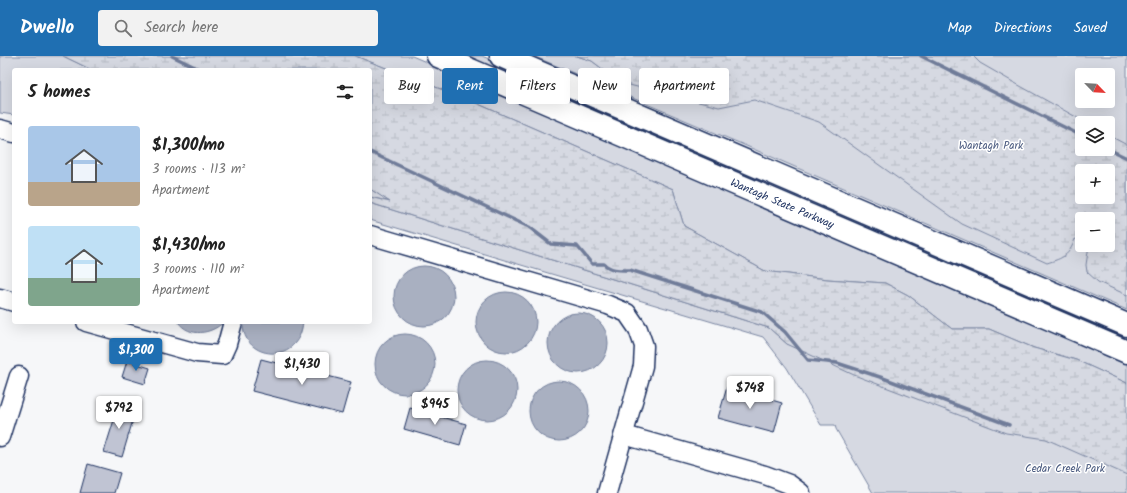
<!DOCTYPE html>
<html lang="en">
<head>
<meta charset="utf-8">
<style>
	:root { --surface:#fff; --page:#f2f2f2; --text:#222; --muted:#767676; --accent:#1f6fb2 }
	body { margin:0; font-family:Kalam,sans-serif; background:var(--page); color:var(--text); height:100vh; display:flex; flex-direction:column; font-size:15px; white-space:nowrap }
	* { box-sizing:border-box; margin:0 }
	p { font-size:13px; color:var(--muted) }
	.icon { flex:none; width:22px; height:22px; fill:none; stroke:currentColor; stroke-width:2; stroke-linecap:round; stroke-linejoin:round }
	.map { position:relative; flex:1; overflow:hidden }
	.drawer { position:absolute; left:12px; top:12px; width:360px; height:256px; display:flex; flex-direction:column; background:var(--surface); border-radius:4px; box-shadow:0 4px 16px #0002 }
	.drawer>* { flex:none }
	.hud { position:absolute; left:384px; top:12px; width:380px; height:36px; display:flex; gap:8px }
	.needle { width:26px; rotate:115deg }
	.fabs { position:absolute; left:1075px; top:12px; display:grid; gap:8px }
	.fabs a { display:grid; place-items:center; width:40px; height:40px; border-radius:4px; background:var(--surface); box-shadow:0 4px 16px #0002; font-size:20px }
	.price { position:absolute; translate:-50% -34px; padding:0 9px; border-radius:4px; background:#fff; color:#222; font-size:13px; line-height:26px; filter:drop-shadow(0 1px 2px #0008) }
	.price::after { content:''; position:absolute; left:50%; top:24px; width:12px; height:9px; margin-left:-6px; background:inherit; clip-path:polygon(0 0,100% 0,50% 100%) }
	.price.selected { background:var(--accent); color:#fff }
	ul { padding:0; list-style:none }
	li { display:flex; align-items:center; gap:12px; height:100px; padding:0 16px }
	li span { display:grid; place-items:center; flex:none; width:112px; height:80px; border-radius:4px; color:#555 }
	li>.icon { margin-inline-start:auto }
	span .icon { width:48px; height:48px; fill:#fffc; stroke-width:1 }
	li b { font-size:17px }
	h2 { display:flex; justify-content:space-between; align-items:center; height:48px; padding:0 16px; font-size:17px }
	.chip { padding:0 14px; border-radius:4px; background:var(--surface); box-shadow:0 4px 16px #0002; font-size:14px; line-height:36px }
	.chip.selected { background:var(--accent); color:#fff }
	header { display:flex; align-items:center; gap:24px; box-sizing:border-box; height:56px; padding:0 20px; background:var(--accent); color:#fff }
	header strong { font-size:19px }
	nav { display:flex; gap:22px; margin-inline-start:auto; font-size:14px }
	.search { width:280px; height:36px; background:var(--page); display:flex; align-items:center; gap:10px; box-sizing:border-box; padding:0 14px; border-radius:4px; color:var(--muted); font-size:15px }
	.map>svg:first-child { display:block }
	.green { fill:#d6d9e2; stroke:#7884a0; fill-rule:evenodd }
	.wetland { fill:url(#wetland-marsh); stroke:#7884a0; fill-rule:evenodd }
	.water { fill:#a9b0c1; stroke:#707c99 }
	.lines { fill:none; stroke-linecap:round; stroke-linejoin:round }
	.stream { stroke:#707c99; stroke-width:3.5 }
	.building { fill:#c0c4d3; stroke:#1b2f5e }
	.minor-casing { stroke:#1b2f5e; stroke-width:21 }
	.highway-casing { stroke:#1b2f5e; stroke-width:25 }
	.minor { stroke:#fff; stroke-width:18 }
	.highway { stroke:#fff; stroke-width:22 }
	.labels { text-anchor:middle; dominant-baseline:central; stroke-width:3; stroke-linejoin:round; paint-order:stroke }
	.park-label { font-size:11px; fill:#4a5a7f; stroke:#fff }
	.street-label { font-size:11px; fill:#1b2f5e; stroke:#fff }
</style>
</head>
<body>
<header>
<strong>Dwello</strong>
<div class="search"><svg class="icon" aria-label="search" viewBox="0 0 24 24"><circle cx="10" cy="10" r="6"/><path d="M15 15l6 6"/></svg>Search here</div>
<nav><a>Map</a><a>Directions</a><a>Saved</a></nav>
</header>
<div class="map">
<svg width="1127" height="437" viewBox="0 0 1127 437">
	<defs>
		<pattern id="wetland-marsh" width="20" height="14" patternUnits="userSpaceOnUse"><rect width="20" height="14" fill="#d6d9e2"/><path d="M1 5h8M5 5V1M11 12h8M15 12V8" fill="none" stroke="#b7bbc4"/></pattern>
	</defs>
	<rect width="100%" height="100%" fill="#f6f7f9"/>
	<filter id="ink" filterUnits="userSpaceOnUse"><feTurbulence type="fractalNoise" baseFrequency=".025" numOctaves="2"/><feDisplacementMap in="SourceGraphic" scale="8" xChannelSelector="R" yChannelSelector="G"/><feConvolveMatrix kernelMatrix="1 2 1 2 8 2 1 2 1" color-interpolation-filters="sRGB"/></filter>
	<g filter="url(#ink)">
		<g class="green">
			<path d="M0,0H63L92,14H14V59L0,57Z"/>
			<path d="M355,0H412L1127,306V327L1076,304L1034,292L989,273H952L908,239L885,227L827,223L765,215L684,170L673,133L469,44Z"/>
			<path d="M465,0H482L1127,278V283Z"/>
			<path d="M533,0H577L592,5L621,27L594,0H1127V254L744,89ZM1082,19H1108V45H1082ZM1082,67H1108V93H1082ZM1082,115H1108V141H1082ZM1082,163H1108V189H1082Z"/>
			<path d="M370,133L392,146L370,141Z"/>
			<path d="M370,147L769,272L787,288L1036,373L1127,413V437H873L836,373L835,369H821L787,312L763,281L370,164Z"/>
		</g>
		<g class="wetland">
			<path d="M63,0H355L469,44L673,133L684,170L765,215L827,223L885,227L908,239L952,273H989L1034,292L1076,304L1127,327V419L1046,383L1006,377L854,319L787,288L769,272L370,147V141L390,146L370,133V14H92Z"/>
			<path d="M577,0H973L980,7L1013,26L1087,67H1082V93H1108V79L1127,89V239L1098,226L1087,216L1086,209L1089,189H1108V163H1082V185L1075,183C1069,200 1063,202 1047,207L962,168L819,66L754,44L719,51L621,27L592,5ZM1082,115H1108V141H1082Z"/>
		</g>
		<g class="water">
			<circle cx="424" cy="240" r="30"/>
			<circle cx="506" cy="266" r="30"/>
			<circle cx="578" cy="287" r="30"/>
			<path d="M178,266H224C211,278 190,282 178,266Z"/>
			<path d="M243,266H303C299,311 241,304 243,266Z"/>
			<circle cx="405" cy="308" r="30"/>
			<circle cx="487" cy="334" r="30"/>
			<circle cx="559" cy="355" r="30"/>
		</g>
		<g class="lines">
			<g class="stream">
				<path d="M172,0L201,14"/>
				<path d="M921,0L1082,80"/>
				<path d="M1108,93L1127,102"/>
				<path d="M370,96L529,171L551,188L577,190L592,208H604C611,215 621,214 630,214L762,256L785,276L808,304L837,307L883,322L1009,369"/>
			</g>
		</g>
		<g class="building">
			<path d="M261,303L351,326L342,358L252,335Z"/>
			<path d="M127,305L150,312L145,328L122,321Z"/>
			<path d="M727,331L782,347L774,377L718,362Z"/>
			<path d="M109,349L135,357L122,401L104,396L114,364L105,362Z"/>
			<path d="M410,352L466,368L460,389L404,373Z"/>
			<path d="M88,408L120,417L114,437H80Z"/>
		</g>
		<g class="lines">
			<defs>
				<g id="minor">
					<path d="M0,73L14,77"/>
					<path d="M370,179L608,249L627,257L638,273L644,290L643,310L607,437"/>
					<path d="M0,242L14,246"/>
					<path d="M86,266L197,297L222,299L227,288L233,266"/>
					<path d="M624,379L765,419L789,428L801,437"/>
					<path d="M0,381L19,320"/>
				</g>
				<g id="highway">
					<path d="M438,0L1127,296"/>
					<path d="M501,0L1127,269"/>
				</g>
			</defs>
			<use href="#minor" class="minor-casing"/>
			<use href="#highway" class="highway-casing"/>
			<use href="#minor" class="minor"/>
			<use href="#highway" class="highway"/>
		</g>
	</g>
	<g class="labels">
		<g class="park-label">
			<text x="991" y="90">Wantagh Park</text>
			<text x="1065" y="413">Cedar Creek Park</text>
		</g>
		<g class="street-label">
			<text transform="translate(782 148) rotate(23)">Wantagh State Parkway</text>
		</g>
	</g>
</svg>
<div class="fabs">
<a><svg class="needle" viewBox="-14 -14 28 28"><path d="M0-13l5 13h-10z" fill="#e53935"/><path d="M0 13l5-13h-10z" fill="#767676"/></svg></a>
<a><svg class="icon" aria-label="layers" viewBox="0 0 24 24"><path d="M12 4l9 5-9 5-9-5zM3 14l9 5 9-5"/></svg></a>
<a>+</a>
<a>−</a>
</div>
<b class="price selected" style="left:136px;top:316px">$1,300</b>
<b class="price" style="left:302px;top:330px">$1,430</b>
<b class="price" style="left:750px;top:354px">$748</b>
<b class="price" style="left:435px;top:370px">$945</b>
<b class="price" style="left:119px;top:374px">$792</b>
<div class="hud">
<a class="chip">Buy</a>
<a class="chip selected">Rent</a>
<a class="chip">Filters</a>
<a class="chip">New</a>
<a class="chip">Apartment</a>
</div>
<section class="drawer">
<h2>5 homes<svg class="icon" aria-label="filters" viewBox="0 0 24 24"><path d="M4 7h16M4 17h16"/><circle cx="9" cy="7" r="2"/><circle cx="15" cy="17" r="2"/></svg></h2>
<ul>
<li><span style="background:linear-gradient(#a9c7e8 70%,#b9a48a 0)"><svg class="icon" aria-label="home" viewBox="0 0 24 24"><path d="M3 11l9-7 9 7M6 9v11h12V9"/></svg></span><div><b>$1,300/mo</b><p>3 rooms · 113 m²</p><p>Apartment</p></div></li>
<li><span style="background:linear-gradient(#bfe0f5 65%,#7fa58c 0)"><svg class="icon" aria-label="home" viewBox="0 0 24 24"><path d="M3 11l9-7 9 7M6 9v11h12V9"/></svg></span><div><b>$1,430/mo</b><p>3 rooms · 110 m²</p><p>Apartment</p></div></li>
</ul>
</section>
</div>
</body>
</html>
